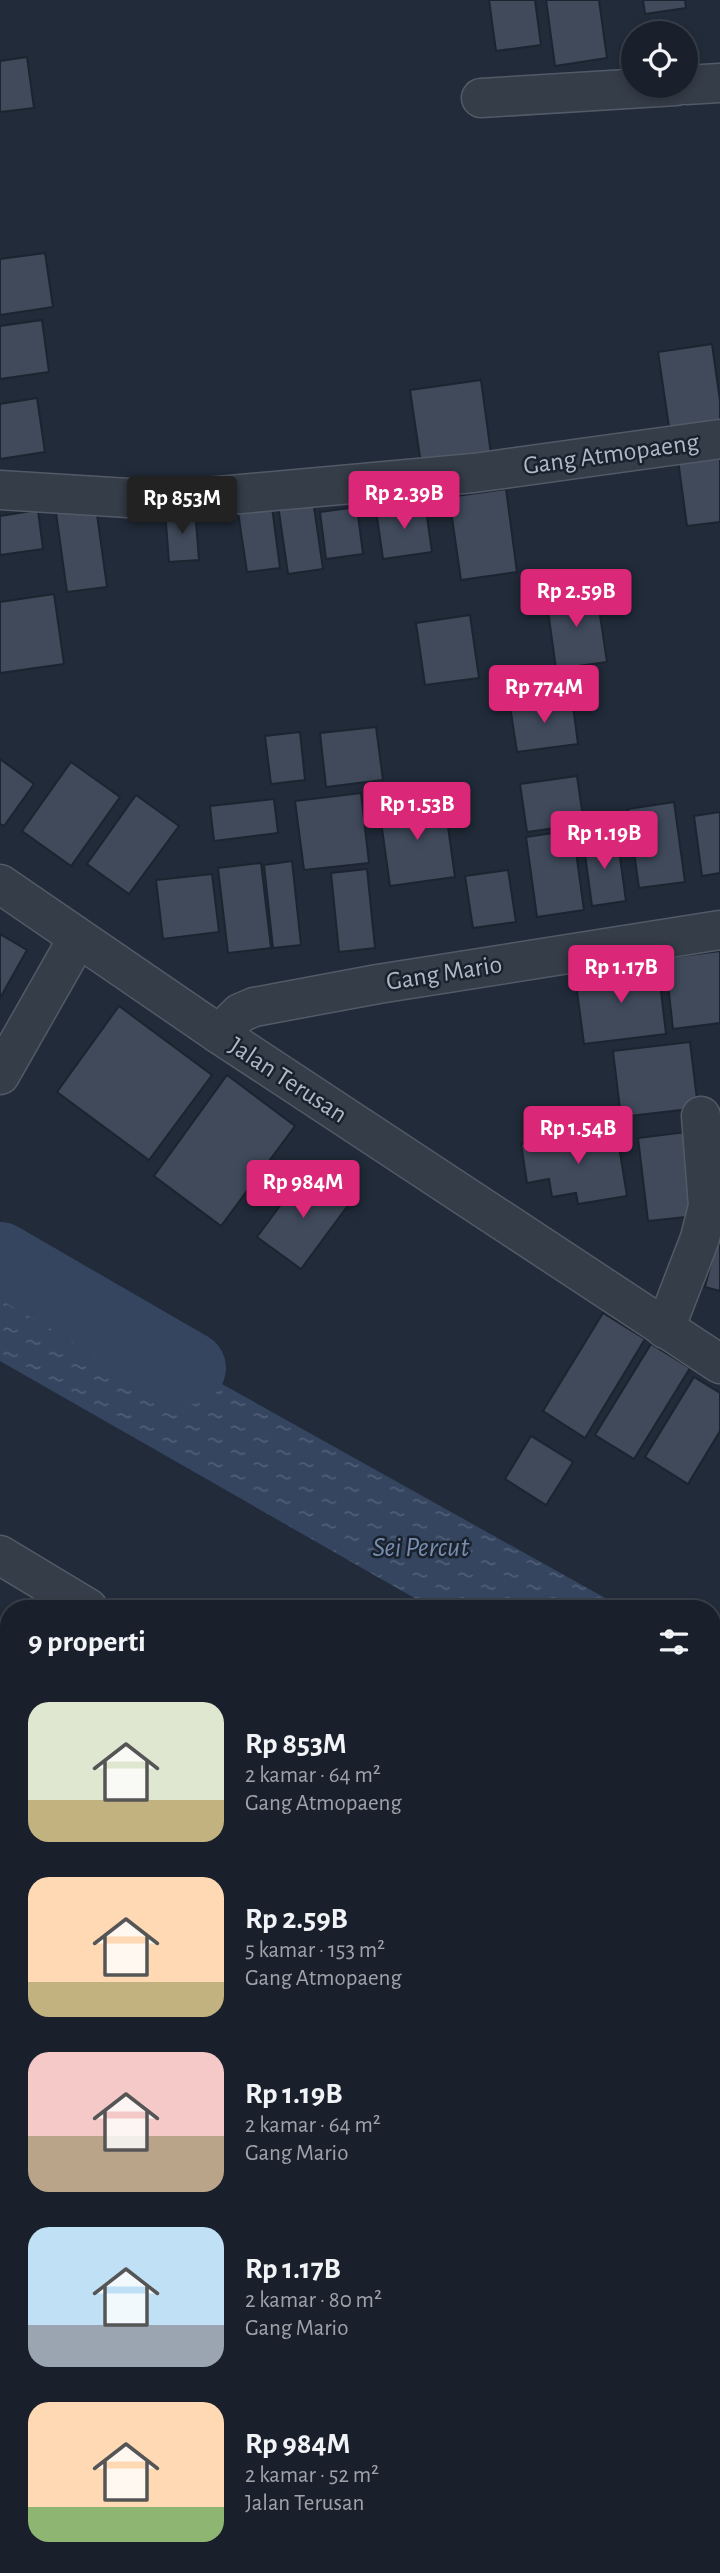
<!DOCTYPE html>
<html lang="id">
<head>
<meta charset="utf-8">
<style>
	:root { --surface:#19202b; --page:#222833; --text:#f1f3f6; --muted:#9fa3a9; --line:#373e47; --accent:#db2777 }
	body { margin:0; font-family:"Alegreya Sans",sans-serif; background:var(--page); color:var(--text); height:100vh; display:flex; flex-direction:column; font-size:26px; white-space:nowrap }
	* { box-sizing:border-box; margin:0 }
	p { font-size:23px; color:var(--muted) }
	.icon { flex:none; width:38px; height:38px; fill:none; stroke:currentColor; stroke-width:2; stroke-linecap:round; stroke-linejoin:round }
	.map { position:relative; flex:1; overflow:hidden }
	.drawer { position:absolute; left:0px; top:1600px; width:721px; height:975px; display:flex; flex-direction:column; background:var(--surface); border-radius:28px 28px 0 0; box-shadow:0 4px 10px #0003,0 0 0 2px var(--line) }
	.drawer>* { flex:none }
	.buttons { position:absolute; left:621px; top:21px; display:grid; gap:14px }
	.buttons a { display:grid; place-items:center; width:77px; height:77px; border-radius:50%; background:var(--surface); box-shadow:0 4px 10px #0003,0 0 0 2px var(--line); font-size:35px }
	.price { position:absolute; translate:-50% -60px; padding:0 16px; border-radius:7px; background:var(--accent); color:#fff; font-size:23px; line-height:46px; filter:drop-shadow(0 2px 4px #0008) }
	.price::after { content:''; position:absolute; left:50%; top:42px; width:21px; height:16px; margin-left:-10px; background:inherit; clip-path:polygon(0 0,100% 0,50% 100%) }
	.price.active { background:#222; color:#fff }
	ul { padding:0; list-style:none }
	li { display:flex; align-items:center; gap:21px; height:175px; padding:0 28px }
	li span { display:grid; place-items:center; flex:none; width:196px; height:140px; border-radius:21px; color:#555 }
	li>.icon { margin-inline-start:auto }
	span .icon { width:84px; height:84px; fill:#fffc; stroke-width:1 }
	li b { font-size:30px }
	h2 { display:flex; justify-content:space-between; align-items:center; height:84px; padding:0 28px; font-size:30px }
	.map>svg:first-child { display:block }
	.water { fill:url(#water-ripples) }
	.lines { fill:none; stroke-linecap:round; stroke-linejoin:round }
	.river { stroke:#354560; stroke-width:72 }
	.building { fill:#404a5b; stroke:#1c2430; stroke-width:2 }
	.minor-casing { stroke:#535a67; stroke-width:41 }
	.tertiary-casing { stroke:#535a67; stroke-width:41 }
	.minor { stroke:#353d49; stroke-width:38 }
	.tertiary { stroke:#353d49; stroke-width:38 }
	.labels { text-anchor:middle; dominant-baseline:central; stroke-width:5; stroke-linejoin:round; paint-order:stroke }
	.street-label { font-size:26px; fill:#b0b7c6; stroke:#1a222e }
	.water-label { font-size:28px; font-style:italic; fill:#788dae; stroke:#1a222e }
</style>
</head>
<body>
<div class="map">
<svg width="720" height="2573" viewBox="0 0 720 2573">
	<defs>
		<pattern id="water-ripples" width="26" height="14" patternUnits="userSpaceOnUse" patternTransform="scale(1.75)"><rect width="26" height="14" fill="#354560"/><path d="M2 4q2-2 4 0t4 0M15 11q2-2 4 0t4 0" fill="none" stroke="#505e75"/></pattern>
	</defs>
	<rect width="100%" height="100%" fill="#212b39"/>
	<g class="water">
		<path d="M0,1260L623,1608H432L0,1361Z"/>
		<path d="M712,1658L720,1663V1774L712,1769Z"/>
	</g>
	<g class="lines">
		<path class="river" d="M0,1258L190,1368"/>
	</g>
	<g class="building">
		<path d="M489,0H535L541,45L496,51Z"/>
		<path d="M546,0H599L607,58L555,66Z"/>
		<path d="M643,0H685L686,8L645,14Z"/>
		<path d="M27,57L34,108L0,112V61Z"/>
		<path d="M45,253L53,307L0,315V259Z"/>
		<path d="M42,320L49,372L0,379V326Z"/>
		<path d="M712,344L720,401V420L669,427L658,352Z"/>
		<path d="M481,380L491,454L421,464L410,390Z"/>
		<path d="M37,398L45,452L0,459V404Z"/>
		<path d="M720,454V522L687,526L678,460Z"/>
		<path d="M506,489L517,572L461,580L449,497Z"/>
		<path d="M312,493L323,569L288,574L277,498Z"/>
		<path d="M425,503L432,552L383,559L376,510Z"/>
		<path d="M96,507L107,587L67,592L56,513Z"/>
		<path d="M272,507L280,568L247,572L238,512Z"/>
		<path d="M357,507L363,554L326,559L320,512Z"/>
		<path d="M195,509L199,560L169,562L165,511Z"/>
		<path d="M38,510L43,549L0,555V516Z"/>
		<path d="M596,588L607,662L556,669L546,596Z"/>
		<path d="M54,594L64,664L0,673V602Z"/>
		<path d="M470,615L479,678L425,685L416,623Z"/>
		<path d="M572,698L578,744L517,752L510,706Z"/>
		<path d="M376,727L383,780L326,787L320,733Z"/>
		<path d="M300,732L305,780L271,784L265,736Z"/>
		<path d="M0,759L34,784L4,826L0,824Z"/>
		<path d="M71,762L120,797L71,866L22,831Z"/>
		<path d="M577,776L584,824L527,832L520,784Z"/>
		<path d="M361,793L369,863L304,870L295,801Z"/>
		<path d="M136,795L179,826L129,894L87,864Z"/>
		<path d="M444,798L455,877L390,886L379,807Z"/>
		<path d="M274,799L278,833L214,841L210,806Z"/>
		<path d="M674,802L685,882L639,888L628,809Z"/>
		<path d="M720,812V873L702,876L694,816Z"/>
		<path d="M573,830L584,910L537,917L526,837Z"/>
		<path d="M617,835L626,901L592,906L583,840Z"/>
		<path d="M292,861L301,945L273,948L264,865Z"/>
		<path d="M261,863L271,948L228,953L218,868Z"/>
		<path d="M367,869L375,948L339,952L331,873Z"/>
		<path d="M508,870L516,922L473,928L465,876Z"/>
		<path d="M212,874L219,932L163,939L156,880Z"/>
		<path d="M0,934L27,950L0,998Z"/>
		<path d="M720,951V1023L673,1029L665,958Z"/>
		<path d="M658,966L666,1034L584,1044L575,976Z"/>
		<path d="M119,1006L212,1075L149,1160L57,1092Z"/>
		<path d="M690,1042L698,1108L621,1117L613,1051Z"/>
		<path d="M227,1075L295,1126L221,1226L154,1176Z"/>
		<path d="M616,1128L627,1196L578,1204L576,1193L552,1197L549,1179L527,1183L521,1144Z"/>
		<path d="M686,1132L696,1216L648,1221L638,1138Z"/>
		<path d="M305,1172L349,1204L301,1269L257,1237Z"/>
		<path d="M716,1243L720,1244V1291L705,1287Z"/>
		<path d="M603,1313L645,1339L585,1438L543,1411Z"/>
		<path d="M651,1344L690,1368L634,1459L595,1435Z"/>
		<path d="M694,1377L720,1393V1431L688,1484L645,1457Z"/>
		<path d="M531,1436L573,1462L546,1505L505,1479Z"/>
		<path d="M75,2566H134L135,2573H76Z"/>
	</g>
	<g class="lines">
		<defs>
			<g id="minor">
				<path d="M686,85L720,83"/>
				<path d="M481,98L676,86"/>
				<path d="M0,490L144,499H185L474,473L720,439"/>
				<path d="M0,884L219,1034L720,1364"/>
				<path d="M219,1034L240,1013L254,1007L378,984L720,930"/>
				<path d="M665,1329L700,1238L708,1206L701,1116"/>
				<path d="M0,1555L88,1608"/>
				<path d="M712,1967L720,1972"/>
			</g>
			<path id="tertiary" d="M0,1075L78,938"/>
		</defs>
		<use href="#minor" class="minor-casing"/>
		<use href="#tertiary" class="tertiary-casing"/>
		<use href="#minor" class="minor"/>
		<use href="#tertiary" class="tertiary"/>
	</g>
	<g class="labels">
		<g class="street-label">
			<text transform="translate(611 454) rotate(-8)">Gang Atmopaeng</text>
			<text transform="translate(444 973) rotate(-9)">Gang Mario</text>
			<text transform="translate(288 1080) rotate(33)">Jalan Terusan</text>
		</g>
		<g class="water-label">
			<text x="421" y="1548">Sei Percut</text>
		</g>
	</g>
</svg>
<div class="buttons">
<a><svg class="icon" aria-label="locate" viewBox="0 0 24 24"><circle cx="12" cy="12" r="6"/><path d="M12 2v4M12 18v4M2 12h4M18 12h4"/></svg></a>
</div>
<b class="price" style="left:404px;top:531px">Rp 2.39B</b>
<b class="price active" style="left:182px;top:536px">Rp 853M</b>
<b class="price" style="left:576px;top:629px">Rp 2.59B</b>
<b class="price" style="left:544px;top:725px">Rp 774M</b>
<b class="price" style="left:417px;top:842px">Rp 1.53B</b>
<b class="price" style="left:604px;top:871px">Rp 1.19B</b>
<b class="price" style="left:621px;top:1005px">Rp 1.17B</b>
<b class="price" style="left:578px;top:1166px">Rp 1.54B</b>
<b class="price" style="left:303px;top:1220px">Rp 984M</b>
<section class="drawer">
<h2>9 properti<svg class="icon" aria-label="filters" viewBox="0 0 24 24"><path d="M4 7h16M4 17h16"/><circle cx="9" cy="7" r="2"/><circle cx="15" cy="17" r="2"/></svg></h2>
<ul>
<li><span style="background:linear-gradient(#dfe7d0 70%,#c2b280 0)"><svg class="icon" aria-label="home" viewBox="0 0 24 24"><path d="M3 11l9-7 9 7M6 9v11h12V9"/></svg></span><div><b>Rp 853M</b><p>2 kamar · 64 m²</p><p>Gang Atmopaeng</p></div></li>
<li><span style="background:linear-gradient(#ffd9b3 75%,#c2b280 0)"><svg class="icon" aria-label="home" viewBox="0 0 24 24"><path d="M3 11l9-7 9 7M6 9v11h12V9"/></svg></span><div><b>Rp 2.59B</b><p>5 kamar · 153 m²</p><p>Gang Atmopaeng</p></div></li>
<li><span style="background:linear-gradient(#f6c9c9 60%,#b9a48a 0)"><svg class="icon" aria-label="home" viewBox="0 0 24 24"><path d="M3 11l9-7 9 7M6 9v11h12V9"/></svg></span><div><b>Rp 1.19B</b><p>2 kamar · 64 m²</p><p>Gang Mario</p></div></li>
<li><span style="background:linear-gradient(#bfe0f5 70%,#9aa5b1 0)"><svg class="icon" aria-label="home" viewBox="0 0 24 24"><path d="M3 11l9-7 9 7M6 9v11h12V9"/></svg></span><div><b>Rp 1.17B</b><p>2 kamar · 80 m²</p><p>Gang Mario</p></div></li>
<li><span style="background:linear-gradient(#ffd9b3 75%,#8fb573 0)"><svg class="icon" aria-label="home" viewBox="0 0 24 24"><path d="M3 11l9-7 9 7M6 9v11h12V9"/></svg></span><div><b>Rp 984M</b><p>2 kamar · 52 m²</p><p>Jalan Terusan</p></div></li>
</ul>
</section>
</div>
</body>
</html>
